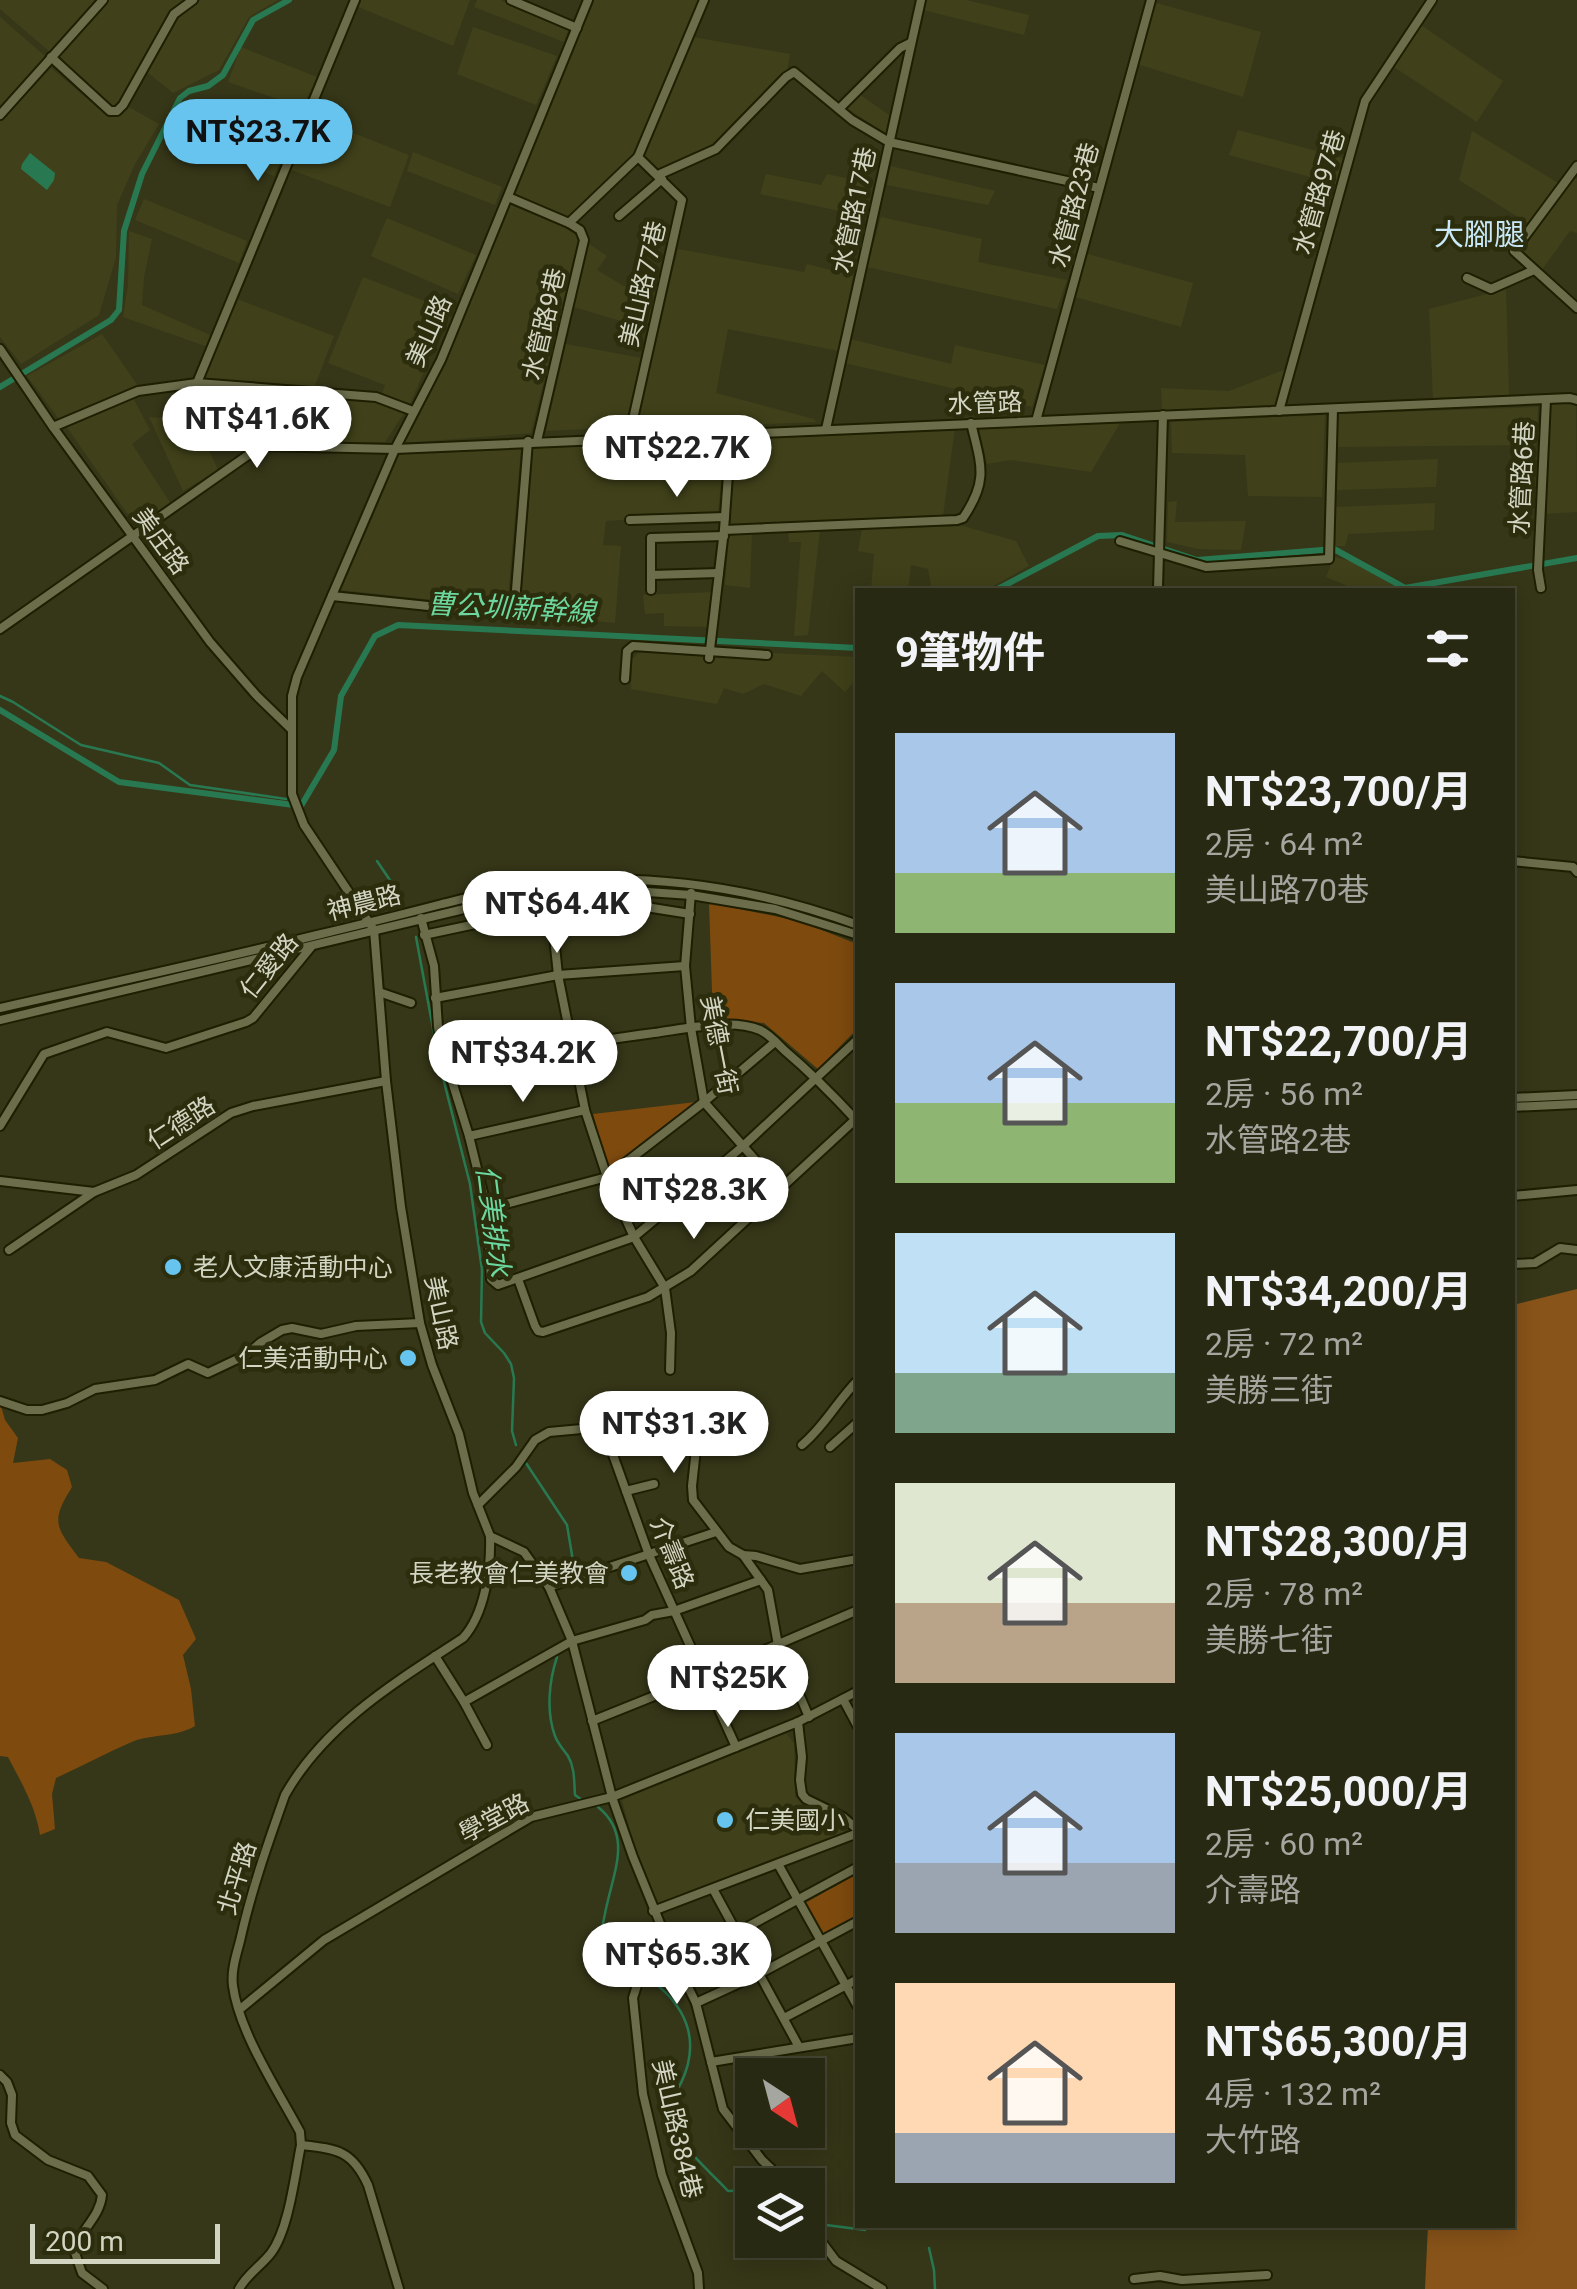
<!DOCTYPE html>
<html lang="zh-TW">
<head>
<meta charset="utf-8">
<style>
	:root { --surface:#282912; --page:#343520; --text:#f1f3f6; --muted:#a5a69f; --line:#444532; --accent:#66c4ef }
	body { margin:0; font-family:Roboto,"Noto Sans TC",sans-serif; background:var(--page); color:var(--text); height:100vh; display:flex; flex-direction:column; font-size:38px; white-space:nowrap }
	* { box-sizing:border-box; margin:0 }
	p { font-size:32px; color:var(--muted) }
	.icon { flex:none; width:55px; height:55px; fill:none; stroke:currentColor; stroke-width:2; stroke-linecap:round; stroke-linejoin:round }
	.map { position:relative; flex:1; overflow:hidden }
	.details { position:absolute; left:855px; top:588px; width:660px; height:1640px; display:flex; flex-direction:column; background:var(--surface); border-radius:0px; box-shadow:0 5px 25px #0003,0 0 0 2px var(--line) }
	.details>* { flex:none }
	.needle { width:65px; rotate:144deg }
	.tools { position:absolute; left:735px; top:2058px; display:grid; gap:20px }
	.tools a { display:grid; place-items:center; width:90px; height:90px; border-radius:0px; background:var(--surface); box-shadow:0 5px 25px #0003,0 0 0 2px var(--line); font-size:50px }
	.scale { position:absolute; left:30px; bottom:25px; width:190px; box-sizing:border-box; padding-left:10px; border:5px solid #d3d5c3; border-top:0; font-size:28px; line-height:35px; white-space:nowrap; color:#d3d5c3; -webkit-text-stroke:8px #2c2d0d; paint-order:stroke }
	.price { position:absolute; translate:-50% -85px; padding:0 22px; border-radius:35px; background:#fff; color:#222; font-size:32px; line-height:65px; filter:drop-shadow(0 2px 5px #0008) }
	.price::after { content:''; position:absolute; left:50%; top:60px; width:30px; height:22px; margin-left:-15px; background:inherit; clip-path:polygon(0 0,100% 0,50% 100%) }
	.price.current { background:var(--accent); color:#111 }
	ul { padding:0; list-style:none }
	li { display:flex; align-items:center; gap:30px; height:250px; padding:0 40px }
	li span { display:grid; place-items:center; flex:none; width:280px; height:200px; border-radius:0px; color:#555 }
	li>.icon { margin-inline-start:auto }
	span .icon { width:120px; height:120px; fill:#fffc; stroke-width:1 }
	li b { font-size:42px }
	h2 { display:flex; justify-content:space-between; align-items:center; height:120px; padding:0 40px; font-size:42px }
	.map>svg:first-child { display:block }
	.built { fill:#40411a }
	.green { fill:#7e4a0e }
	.forest { fill:#895419 }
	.water { fill:#287952 }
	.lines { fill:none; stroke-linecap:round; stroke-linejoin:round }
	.stream { stroke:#287952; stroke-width:2.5 }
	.canal { stroke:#287952; stroke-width:6 }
	.minor-casing { stroke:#1e1e01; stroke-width:12 }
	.minor { stroke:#6b6d4b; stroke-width:8 }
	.poi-dot { fill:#66c4ef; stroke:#2c2d0d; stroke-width:4 }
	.labels { text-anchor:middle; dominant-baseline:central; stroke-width:9; stroke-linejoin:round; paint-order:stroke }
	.street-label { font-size:25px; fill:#d3d5c3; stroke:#2c2d0d }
	.poi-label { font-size:25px; fill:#d3d5c3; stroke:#2c2d0d; text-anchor:start }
	.water-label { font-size:28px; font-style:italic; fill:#6cd89f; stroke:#2c2d0d }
	.quarter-label { font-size:30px; fill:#c9e9f9; stroke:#2c2d0d }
</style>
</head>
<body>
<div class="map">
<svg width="1577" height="2289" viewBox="0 0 1577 2289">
	<rect width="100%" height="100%" fill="#363718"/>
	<g class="built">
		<path d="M0,0H94L95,1L50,52L0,9Z"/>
		<path d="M107,0H189L170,14L123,96L116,105H110L56,56Z"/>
		<path d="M201,0H278L249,17L219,70L173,93L147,72L175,21Z"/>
		<path d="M358,0H470L453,46L356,6Z"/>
		<path d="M477,0H500L568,30L564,42L474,7Z"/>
		<path d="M594,0H699L634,156L568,217L515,194Z"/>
		<path d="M925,0H966L1029,15L1024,35L923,10Z"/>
		<path d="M1153,2L1261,32L1243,97L1137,64Z"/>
		<path d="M0,17L46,57L1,106L0,105Z"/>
		<path d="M1421,25L1503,81L1477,122L1394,67Z"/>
		<path d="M473,27L557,56L536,105L457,74Z"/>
		<path d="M693,37L790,54L787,71L722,140L714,146L659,170L644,155Z"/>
		<path d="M241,47L317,77L303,108L228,82Z"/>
		<path d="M51,68L110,118L127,106L159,124L135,164L117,205L116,257L99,315L21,364L0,337V122Z"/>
		<path d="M859,94L889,115L887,134L845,107Z"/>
		<path d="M185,103L289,142L274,176L170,134Z"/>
		<path d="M310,116L409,155L390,207L289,169Z"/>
		<path d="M1238,130L1343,158L1336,184L1229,155Z"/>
		<path d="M1472,131L1560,184L1531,225L1459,180Z"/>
		<path d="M413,152L502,187L495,205L407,171Z"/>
		<path d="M891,166L995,191L988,205L887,185Z"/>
		<path d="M766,174L821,185L827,174L870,183L864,216L760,194Z"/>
		<path d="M1573,177L1577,179V233L1570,231L1541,271L1521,252Z"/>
		<path d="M144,199L247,241L239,263L135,220Z"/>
		<path d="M509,204L565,228L579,237L531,433L403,443L442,363Z"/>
		<path d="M881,217L982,239L978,262L1067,280L1057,309L867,267Z"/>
		<path d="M387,218L476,255L458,294L371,256Z"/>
		<path d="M129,231L152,239L144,277L142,305L210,335L208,347L123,317L128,285Z"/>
		<path d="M589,244L607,256L597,270L627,288L657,290L647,329L574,307Z"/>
		<path d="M678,249L804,272L807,264L853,276L839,351L728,329L716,393L814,419L816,422L716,426L637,420Z"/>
		<path d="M1084,253L1193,283L1181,327L1072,296Z"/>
		<path d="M363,277L450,311L409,406L382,393L385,385L328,363Z"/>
		<path d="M1506,289L1509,395L1433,398L1429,309Z"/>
		<path d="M237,299L334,336L314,388L203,380Z"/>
		<path d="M102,334L138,386L59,419L27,376Z"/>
		<path d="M850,339L951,364L955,345L1045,365L1032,407L845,363Z"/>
		<path d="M566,344L642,358L625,427L546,431Z"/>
		<path d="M1286,369L1275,405L1162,411L1161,388L1229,391Z"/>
		<path d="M133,398L150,430L132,444L171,504L136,526L66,426Z"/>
		<path d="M302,399L375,400L404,413L385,442L254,443L255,426L306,429L308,417L300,415Z"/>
		<path d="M1576,403L1577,512L1544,514L1549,404Z"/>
		<path d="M1538,407L1536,445L1337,447L1339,414Z"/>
		<path d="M1325,415L1322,497L1248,496L1245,455L1172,453L1171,422Z"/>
		<path d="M149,417L195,420L218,470L183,491Z"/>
		<path d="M1120,423L1091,472L1011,460L987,464L979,428Z"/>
		<path d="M955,427L943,516L728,526L735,437Z"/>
		<path d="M725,440L718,513L606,521L603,545L621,546L615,623L520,614L533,448Z"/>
		<path d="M521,448L507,608L341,590L400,453Z"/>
		<path d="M1438,459L1436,487L1337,490L1338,463Z"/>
		<path d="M1177,501L1175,522L1246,521L1241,550L1199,549L1167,542L1168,502Z"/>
		<path d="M1435,503L1434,530L1348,534L1345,546H1334L1335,507Z"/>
		<path d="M963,526L1016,541L1029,566L986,590H932L928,569L911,565L908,590H871L874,554L858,551L862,529Z"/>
		<path d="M820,530L808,635L794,636L801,542H789L788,531Z"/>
		<path d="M752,531L750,588L725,585L729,533Z"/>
		<path d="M1334,557L1350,561L1401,590H1357L1326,577Z"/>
		<path d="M713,592L708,627L664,626V613L645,614L643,595Z"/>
		<path d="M640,652L771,661L772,653L856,657L857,678L845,692L822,671L801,696L764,684L743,694L724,688L717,704L631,689L632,659Z"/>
		<path d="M786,1733L794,1743L795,1796L807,1811L849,1834L657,1905L636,1854L622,1800Z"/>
	</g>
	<g class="green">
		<path d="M709,903L799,921L857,944V1029L818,1069L764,1023L713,1019Z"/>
		<path d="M696,1102L609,1171L593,1114Z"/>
		<path d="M0,1403L5,1420L18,1438L13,1463L50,1459L67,1470L72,1487C50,1522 56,1527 79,1558L106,1562L179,1600L196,1639L183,1655L191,1689L195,1726C177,1737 154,1734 134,1741C108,1752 82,1766 56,1778L52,1794L55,1829L40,1835C36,1807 21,1782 8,1757L0,1756Z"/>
		<path d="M857,1874V1916L823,1935L805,1903Z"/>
	</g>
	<path class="forest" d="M1577,1289V2289H1425L1428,2225H1512L1513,1305Z"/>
	<path class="water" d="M30,153L55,173L54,180L47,190L21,169L22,164Z"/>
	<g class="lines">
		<g class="stream">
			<path d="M0,696L13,702L81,745L159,763L190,785L286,799"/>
			<path d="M377,861L402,898"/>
			<path d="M416,937L440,1066L470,1184L482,1270L481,1322L485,1333L504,1353L511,1364L514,1378L512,1431L516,1445"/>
			<path d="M524,1460L567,1525L575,1573"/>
			<path d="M557,1657C549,1681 546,1712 555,1736C558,1744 563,1749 568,1756C575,1768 574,1782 575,1795L582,1800"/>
			<path d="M598,1807C629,1832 617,1864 609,1896C605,1912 602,1927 600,1943L619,1961L643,1973"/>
			<path d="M648,1978C685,2004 702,2039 681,2083C676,2093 669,2100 663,2110C676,2142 705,2167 728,2191L752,2190"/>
			<path d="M808,2230L826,2225L865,2230"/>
			<path d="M929,2248L934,2270L935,2289"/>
		</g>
		<g class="canal">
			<path d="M0,387L111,320L119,310L124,231L142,174L180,98L189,91L208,86L223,75L253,20L289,0"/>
			<path d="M996,590L1098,536L1122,535L1197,560L1334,549L1405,588L1577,558"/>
			<path d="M0,710L119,782L301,806L334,750L341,696L375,636L398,625L858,648"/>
		</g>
		<defs>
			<g id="minor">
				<path d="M511,0L577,28"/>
				<path d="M588,0L441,360L395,449L297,677L292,696V794L304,825L374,930L386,1081L401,1207L420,1323L432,1365L459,1434L473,1493L490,1536L524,1552L549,1587L572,1641L612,1797L633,1857L677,1965L696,2003L723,2109L762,2160L788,2185"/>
				<path d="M51,57L110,111H117L123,105L174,14L193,0"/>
				<path d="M839,109L900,48L910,43"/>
				<path d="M0,115L103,0"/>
				<path d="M1577,166L1514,251L1577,308"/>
				<path d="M658,175L716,149L786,77L794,72L852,120L889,142L1099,188"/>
				<path d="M508,197L569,223L638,157"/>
				<path d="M619,216L662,179"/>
				<path d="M1467,278L1491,289L1534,270"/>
				<path d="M0,349L53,427L210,642L256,695L291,729"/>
				<path d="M197,383L355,0"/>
				<path d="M1279,411L1365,101L1432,0"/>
				<path d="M1036,421L1151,0"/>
				<path d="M53,427L138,391L197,383L376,397L413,411"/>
				<path d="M826,429L921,0"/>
				<path d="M629,437L682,200L638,157L704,0"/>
				<path d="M537,441L584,240L580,230L569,223"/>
				<path d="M630,520L725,517"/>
				<path d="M724,530L957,520L963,518C989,480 981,465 971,423"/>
				<path d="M1120,541L1206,567L1329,559L1333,409"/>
				<path d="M651,575L719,573"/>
				<path d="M1158,588L1163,415"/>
				<path d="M1541,588L1538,570L1546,400"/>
				<path d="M651,590V538L724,536"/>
				<path d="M332,596L514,615L528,441"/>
				<path d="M0,629L261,446L395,449L1570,398L1577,400"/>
				<path d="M709,658L724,530L731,433"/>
				<path d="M625,679L627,651L633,646L767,655"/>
				<path d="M1512,861L1573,867L1577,872"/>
				<path d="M691,893L685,966L691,1028L704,1102L780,1188"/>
				<path d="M551,908L558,975L585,1110L607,1177L634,1237L665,1288L671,1333L670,1370"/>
				<path d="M421,918L434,966L438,1027L442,1049L469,1136L487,1209L491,1279L498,1285L634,1237L742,1147L858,1039"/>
				<path d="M424,935L551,908L646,907L690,914"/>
				<path d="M379,992L411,1003"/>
				<path d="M435,998L558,975L685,966"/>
				<path d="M0,1008C106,984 212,961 317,935C359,925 400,915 442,904C464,899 486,892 508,888C626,868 746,884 858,925"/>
				<path d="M0,1020L506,899L633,891L691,895L775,909L858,935"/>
				<path d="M449,1066C517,1054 585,1042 654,1033C684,1029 732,1018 760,1030C769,1034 777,1043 784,1050C810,1072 833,1095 856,1120"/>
				<path d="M1512,1098L1577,1095"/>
				<path d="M1512,1107L1577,1104"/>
				<path d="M0,1126L44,1054L107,1032L166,1048L246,1022L253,1018L311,947"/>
				<path d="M469,1136L585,1110"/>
				<path d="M0,1181L94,1192L136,1175L231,1113L253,1106L386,1081"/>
				<path d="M1512,1196L1577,1190"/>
				<path d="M487,1209L607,1177L704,1102L775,1042"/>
				<path d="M9,1250L94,1192"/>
				<path d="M1512,1264L1535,1263L1560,1248L1577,1250"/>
				<path d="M518,1279L535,1326L538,1331L543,1332L648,1297L691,1271L858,1117"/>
				<path d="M0,1401L27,1410H42L67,1403L95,1389L155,1380L188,1364L208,1373L246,1355L260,1343L282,1330L292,1328L321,1334L356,1326L420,1323"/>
				<path d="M603,1427L649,1555L736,1747"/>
				<path d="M802,1445C825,1426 837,1401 858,1380"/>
				<path d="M830,1447L858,1422"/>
				<path d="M626,1491L654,1484"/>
				<path d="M478,1505L516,1467L535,1440L549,1432L669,1421L686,1430L696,1449L692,1486L693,1500L729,1547L743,1555L756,1556L800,1569L858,1559"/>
				<path d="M743,1555L768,1590L778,1645L809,1717"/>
				<path d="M549,1587L716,1532"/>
				<path d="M435,1656L464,1702L487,1745"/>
				<path d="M843,1699L858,1727"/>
				<path d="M464,1702L572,1641L645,1620L652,1615L674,1611L761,1580"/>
				<path d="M592,1721L704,1676L858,1610"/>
				<path d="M798,1722L802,1757L800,1780L802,1794L806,1799L843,1817L858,1830"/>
				<path d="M778,1864L858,2007"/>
				<path d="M713,1889L799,2047"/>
				<path d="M653,1911L858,1833"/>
				<path d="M696,2003L759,1974L858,1921"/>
				<path d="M239,2010L324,1940L531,1817L612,1797L798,1722L858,1691"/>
				<path d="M784,2018L858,1979"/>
				<path d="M711,2062L858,2038"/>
				<path d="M0,2075L7,2082L12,2095L11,2123L15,2135L48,2160L88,2176L102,2195C100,2217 81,2229 74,2250L82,2273L103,2289"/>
				<path d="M301,2145C337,2149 352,2150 368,2185L399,2289"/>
				<path d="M808,2210L821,2241L836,2261L882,2289"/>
				<path d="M1134,2279L1160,2276L1182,2280L1267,2275"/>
				<path d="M239,2289C247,2274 261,2266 271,2253C289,2229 295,2174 301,2145L300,2132C278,2091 239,2032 233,1986C231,1971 236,1956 240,1941C251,1891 268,1843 285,1795C325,1724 397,1681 463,1638C485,1614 491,1568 490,1536"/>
				<path d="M699,2289L698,2273L662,2175L643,2094L633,1998L638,1982L653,1972L677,1965L858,1867"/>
			</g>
		</defs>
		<use href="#minor" class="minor-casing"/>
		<use href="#minor" class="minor"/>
	</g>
	<g class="poi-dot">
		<circle cx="173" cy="1267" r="10"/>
		<circle cx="408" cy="1358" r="10"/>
		<circle cx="629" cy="1573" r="10"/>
		<circle cx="725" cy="1820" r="10"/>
	</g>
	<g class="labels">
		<g class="street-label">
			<text transform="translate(1319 192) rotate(-74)">水管路97巷</text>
			<text transform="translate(1074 205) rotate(-75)">水管路23巷</text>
			<text transform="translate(854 210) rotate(-78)">水管路17巷</text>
			<text transform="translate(643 284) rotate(-77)">美山路77巷</text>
			<text transform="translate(544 324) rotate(-77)">水管路9巷</text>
			<text transform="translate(429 331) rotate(-66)">美山路</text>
			<text transform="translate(985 403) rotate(-2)">水管路</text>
			<text transform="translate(1522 478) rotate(-87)">水管路6巷</text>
			<text transform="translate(161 541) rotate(54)">美庄路</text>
			<text transform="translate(364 903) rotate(-14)">神農路</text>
			<text transform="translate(269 966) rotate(-51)">仁愛路</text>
			<text transform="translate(719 1045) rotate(79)">美德一街</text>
			<text transform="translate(181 1123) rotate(-33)">仁德路</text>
			<text transform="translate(441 1313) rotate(78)">美山路</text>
			<text transform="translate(672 1553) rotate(68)">介壽路</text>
			<text transform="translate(494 1818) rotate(-28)">學堂路</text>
			<text transform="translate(237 1878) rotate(-73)">北平路</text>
			<text transform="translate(677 2129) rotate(77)">美山路384巷</text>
		</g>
		<g class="poi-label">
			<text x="193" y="1267">老人文康活動中心</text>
			<text x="388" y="1358" text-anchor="end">仁美活動中心</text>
			<text x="609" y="1573" text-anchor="end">長老教會仁美教會</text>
			<text x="745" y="1820">仁美國小</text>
		</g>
		<g class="water-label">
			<text transform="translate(511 608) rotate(3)">曹公圳新幹線</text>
			<text transform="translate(493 1221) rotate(83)">仁美排水</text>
		</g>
		<g class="quarter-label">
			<text x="1479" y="234">大腳腿</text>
		</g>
	</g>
</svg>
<div class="tools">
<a><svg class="needle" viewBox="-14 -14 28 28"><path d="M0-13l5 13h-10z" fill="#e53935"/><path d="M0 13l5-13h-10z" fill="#a5a69f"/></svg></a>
<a><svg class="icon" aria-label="layers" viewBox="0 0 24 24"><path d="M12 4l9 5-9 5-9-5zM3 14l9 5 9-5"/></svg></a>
</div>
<div class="scale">200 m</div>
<b class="price current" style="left:258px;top:184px">NT$23.7K</b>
<b class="price" style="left:257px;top:471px">NT$41.6K</b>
<b class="price" style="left:677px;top:500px">NT$22.7K</b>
<b class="price" style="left:557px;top:956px">NT$64.4K</b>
<b class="price" style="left:523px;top:1105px">NT$34.2K</b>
<b class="price" style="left:694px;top:1242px">NT$28.3K</b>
<b class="price" style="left:674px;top:1476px">NT$31.3K</b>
<b class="price" style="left:728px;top:1730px">NT$25K</b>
<b class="price" style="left:677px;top:2007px">NT$65.3K</b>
<section class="details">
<h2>9筆物件<svg class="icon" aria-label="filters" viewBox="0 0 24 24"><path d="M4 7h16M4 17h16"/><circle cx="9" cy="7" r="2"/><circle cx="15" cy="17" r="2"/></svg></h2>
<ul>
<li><span style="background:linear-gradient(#a9c7e8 70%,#8fb573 0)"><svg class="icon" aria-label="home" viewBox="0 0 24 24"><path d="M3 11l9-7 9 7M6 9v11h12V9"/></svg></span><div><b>NT$23,700/月</b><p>2房 · 64 m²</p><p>美山路70巷</p></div></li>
<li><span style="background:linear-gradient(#a9c7e8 60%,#8fb573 0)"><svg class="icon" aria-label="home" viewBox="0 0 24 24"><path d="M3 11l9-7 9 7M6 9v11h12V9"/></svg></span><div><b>NT$22,700/月</b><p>2房 · 56 m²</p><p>水管路2巷</p></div></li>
<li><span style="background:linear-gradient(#bfe0f5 70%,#7fa58c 0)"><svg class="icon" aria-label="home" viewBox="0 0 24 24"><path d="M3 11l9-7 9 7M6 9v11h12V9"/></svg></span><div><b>NT$34,200/月</b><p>2房 · 72 m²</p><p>美勝三街</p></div></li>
<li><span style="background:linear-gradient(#dfe7d0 60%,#b9a48a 0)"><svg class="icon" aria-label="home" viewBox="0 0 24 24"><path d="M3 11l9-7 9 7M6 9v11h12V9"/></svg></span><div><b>NT$28,300/月</b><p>2房 · 78 m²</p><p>美勝七街</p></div></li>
<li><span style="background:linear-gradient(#a9c7e8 65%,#9aa5b1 0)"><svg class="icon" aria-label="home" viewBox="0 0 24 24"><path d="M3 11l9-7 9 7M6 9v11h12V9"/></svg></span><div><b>NT$25,000/月</b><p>2房 · 60 m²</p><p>介壽路</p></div></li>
<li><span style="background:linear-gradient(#ffd9b3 75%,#9aa5b1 0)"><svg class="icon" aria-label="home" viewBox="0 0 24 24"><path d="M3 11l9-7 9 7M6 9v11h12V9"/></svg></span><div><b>NT$65,300/月</b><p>4房 · 132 m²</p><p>大竹路</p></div></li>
</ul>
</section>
</div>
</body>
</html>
